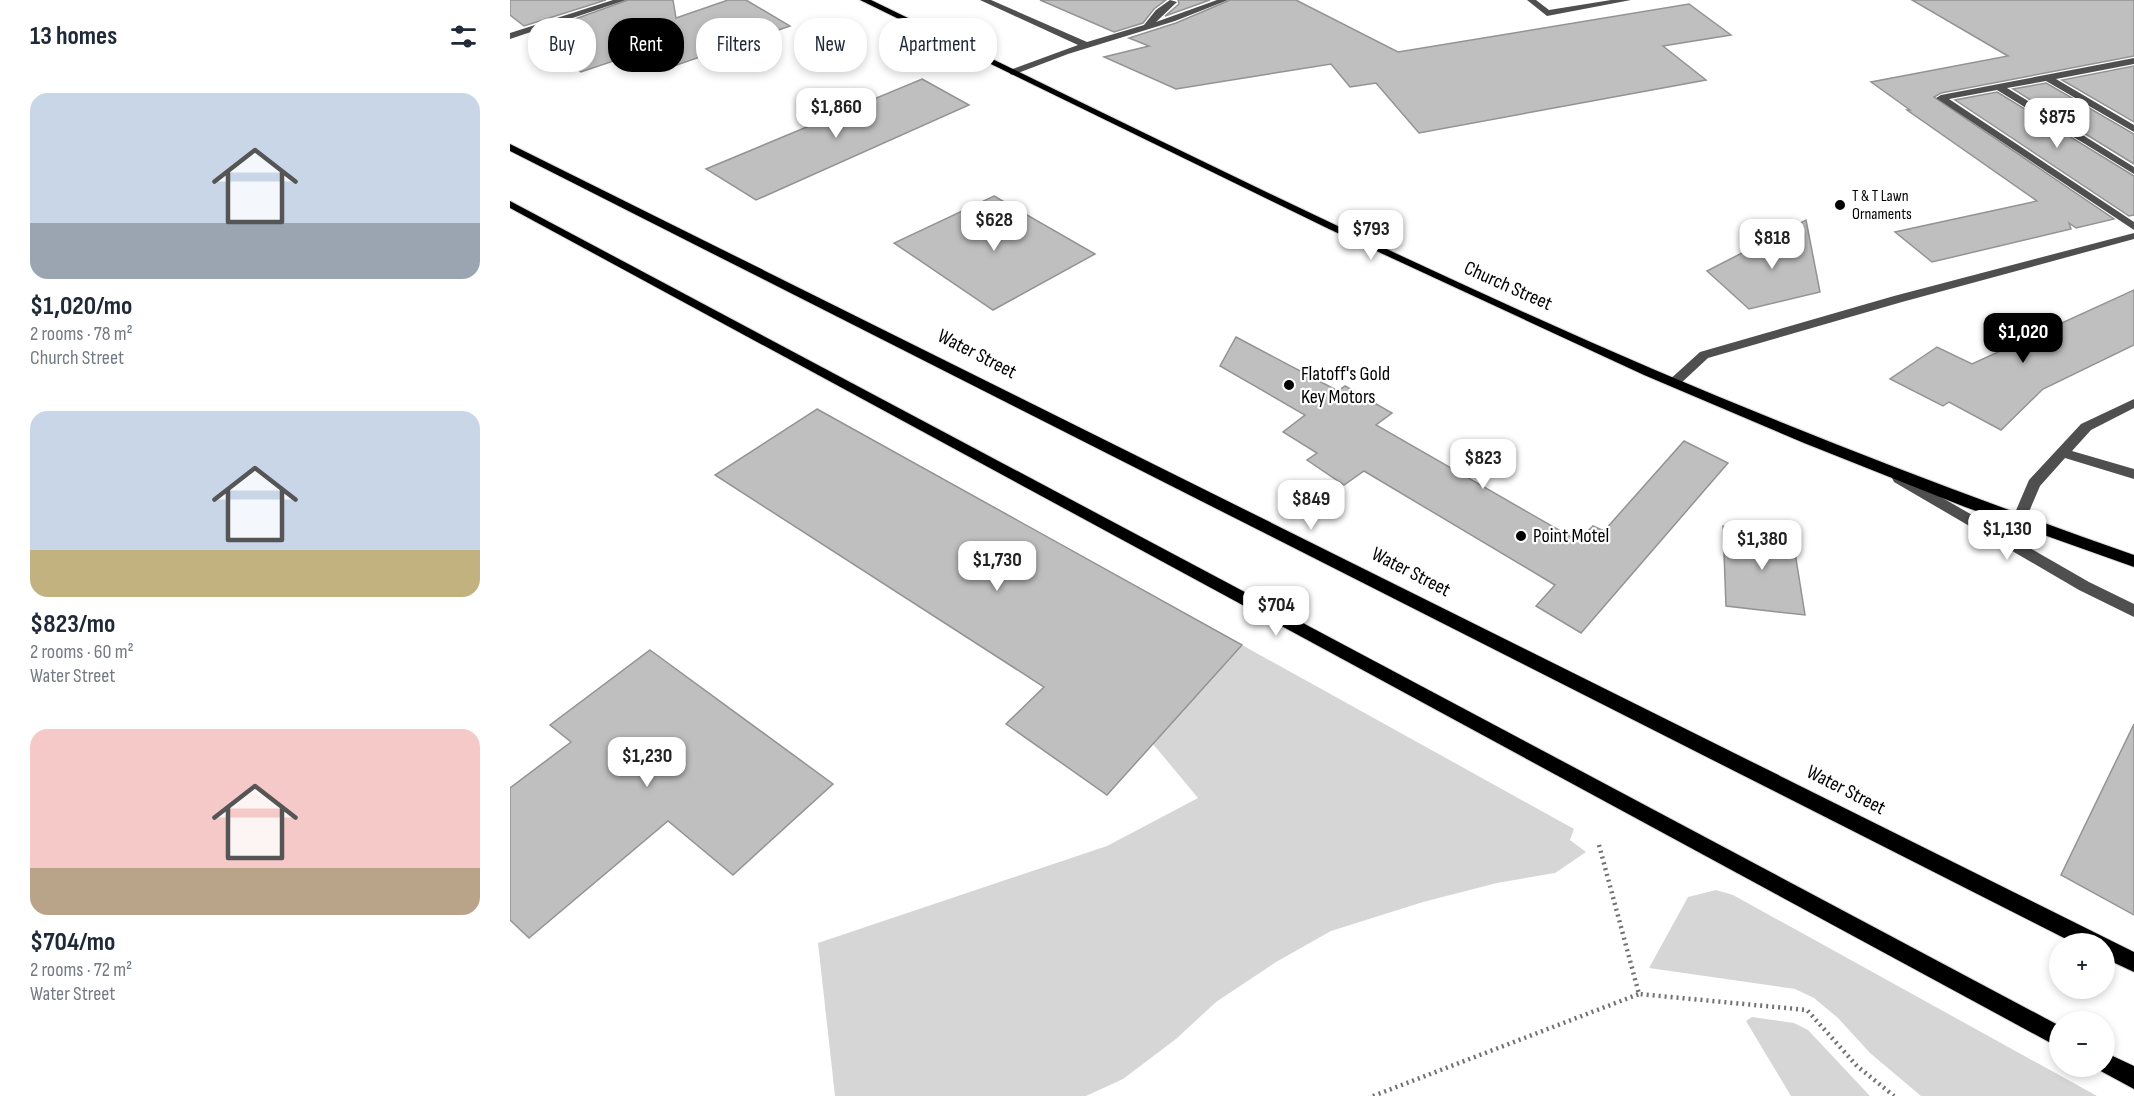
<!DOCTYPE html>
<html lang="en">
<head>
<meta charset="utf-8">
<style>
	:root { --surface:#fff; --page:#f2f2f3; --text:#1f2937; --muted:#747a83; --accent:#000 }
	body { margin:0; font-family:"Sofia Sans Condensed",sans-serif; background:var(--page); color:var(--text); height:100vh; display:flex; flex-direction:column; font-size:22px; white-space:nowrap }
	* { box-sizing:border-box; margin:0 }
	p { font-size:20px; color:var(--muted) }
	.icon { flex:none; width:33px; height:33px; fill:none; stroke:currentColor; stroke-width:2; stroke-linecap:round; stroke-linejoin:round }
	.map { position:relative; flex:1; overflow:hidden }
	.panel { display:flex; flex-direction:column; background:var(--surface); width:510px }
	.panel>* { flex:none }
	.banner { position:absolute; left:18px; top:18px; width:570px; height:54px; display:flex; gap:12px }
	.controls { position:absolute; left:1539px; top:933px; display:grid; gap:12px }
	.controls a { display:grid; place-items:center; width:66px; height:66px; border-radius:50%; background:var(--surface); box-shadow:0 3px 9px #0003; font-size:30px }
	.price { position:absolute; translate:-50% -51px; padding:0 14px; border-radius:12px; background:#fff; color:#222; font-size:20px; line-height:39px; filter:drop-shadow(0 2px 3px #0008) }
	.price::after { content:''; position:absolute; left:50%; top:36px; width:18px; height:14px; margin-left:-9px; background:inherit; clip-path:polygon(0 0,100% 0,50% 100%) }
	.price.on { background:var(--accent); color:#fff }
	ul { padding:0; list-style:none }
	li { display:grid; align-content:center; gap:12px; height:318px; padding:0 30px }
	li span { display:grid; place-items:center; height:186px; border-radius:18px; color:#555 }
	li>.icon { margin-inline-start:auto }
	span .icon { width:108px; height:108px; fill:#fffc; stroke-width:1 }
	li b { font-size:26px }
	h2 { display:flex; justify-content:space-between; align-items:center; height:72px; padding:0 30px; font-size:26px }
	.pill { padding:0 21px; border-radius:24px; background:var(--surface); box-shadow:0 3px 9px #0003; font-size:21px; line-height:54px }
	.pill.on { background:var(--accent); color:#fff }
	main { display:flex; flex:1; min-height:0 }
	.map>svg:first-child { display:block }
	.green { fill:#d6d6d6 }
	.building { fill:#bfbfbf; stroke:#939393; stroke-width:1.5 }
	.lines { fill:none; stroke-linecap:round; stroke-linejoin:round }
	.major-casing { stroke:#dbdbdb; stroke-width:2 }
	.path { stroke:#717171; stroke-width:4.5; stroke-dasharray:2 4; stroke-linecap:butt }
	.minor { fill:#4f4f4f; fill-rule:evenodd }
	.major { fill:#000; fill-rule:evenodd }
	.poi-dot { fill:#000; stroke:#fff; stroke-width:2 }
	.labels { text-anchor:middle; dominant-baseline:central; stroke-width:4.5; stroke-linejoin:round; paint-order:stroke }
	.far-poi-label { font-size:16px; fill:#000; stroke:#fff; text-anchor:start }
	.street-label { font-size:20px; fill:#000; stroke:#fff }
	.poi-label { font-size:20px; fill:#000; stroke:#fff; text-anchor:start }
</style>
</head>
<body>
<main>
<section class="panel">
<h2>13 homes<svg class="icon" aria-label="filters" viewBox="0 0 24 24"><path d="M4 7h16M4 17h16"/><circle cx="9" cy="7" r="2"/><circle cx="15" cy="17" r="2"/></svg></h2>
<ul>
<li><span style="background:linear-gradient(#c9d6e8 70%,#9aa5b1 0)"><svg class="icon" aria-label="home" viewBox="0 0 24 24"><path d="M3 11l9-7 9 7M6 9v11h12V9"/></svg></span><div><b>$1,020/mo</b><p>2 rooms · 78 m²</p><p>Church Street</p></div></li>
<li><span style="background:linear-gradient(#c9d6e8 75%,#c2b280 0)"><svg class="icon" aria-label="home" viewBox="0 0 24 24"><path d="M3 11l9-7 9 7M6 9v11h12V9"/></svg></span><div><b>$823/mo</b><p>2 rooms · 60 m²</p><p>Water Street</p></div></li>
<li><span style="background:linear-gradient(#f6c9c9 75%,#b9a48a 0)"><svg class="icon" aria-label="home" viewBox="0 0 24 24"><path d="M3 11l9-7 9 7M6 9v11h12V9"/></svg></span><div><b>$704/mo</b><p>2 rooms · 72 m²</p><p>Water Street</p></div></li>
</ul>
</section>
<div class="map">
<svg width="1624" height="1096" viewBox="0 0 1624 1096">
	<rect width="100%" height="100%" fill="#fff"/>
	<g class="green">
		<path d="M732,645L1064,829L1060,840L1076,852L1045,873L987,883L913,902L821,931L766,962L706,1002L666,1039L613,1079L576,1096H325L308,943L597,846L688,798L643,744Z"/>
		<path d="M1206,890L1223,895L1587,1096H1411L1360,1053L1328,1018L1304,998L1285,989L1139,968L1178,897Z"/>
		<path d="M1242,1017L1284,1023L1298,1030L1360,1096H1281L1236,1021Z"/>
	</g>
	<g class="building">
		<path d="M0,0H96L14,26L0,15Z"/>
		<path d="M118,0H163L166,18L218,0H236L280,26L158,68L127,53L71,72L23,34Z"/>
		<path d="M530,0H656L644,9L633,23L604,32Z"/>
		<path d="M668,0H700L655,16L669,4Z"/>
		<path d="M720,0H786L888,52L1179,4L1221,35L1153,46L1196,80L909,133L866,83L840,87L821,64L666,89L594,57L639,46L619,38L666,23Z"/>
		<path d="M1402,0H1624V56L1431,93L1424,97L1604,219L1566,228L1559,223L1561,229L1422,262L1385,232L1527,201L1397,110H1400L1361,82L1498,56Z"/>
		<path d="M1624,66V122L1552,80Z"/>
		<path d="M412,79L459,105L246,200L196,169Z"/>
		<path d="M1536,83L1624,134V164L1503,89Z"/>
		<path d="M1487,92L1624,176V215L1619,216L1445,100Z"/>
		<path d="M484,196L585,254L483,310L384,243Z"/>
		<path d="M1296,220L1310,292L1239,309L1197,271Z"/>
		<path d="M1624,290V345L1533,389L1491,430L1439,402L1433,406L1380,379L1427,347L1462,364Z"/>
		<path d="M726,337L828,391L835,386L882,413L866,425L1068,541L1083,526L1094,531L1174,441L1218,463L1071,633L1026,606L1045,585L854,471L834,485L797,460L807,453L773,432L795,415L710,366Z"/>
		<path d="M307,409L732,645L597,795L496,724L534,687L205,475Z"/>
		<path d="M1213,526L1282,534L1295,615L1216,606Z"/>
		<path d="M140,650L323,784L223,875L158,821L19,938L0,920V788L61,742L40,725Z"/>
		<path d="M1624,724V915L1551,875Z"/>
	</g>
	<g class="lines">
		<defs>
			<g id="major">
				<path d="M350,0H361C621,126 880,256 1145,370C1303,437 1462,498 1624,555V567L1455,507L1294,443L1134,375L819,229Z"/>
				<path d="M0,144L1624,952V972L1594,958V944H1566L0,151Z"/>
				<path d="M0,201L1550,1026V1048L0,208Z"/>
				<path d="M1594,1052L1624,1066V1089L1587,1069L1585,1066H1594Z"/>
			</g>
		</defs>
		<use href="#major" class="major-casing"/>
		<g class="path">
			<path d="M1089,845L1129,994L1297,1010L1347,1066L1384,1096"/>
			<path d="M863,1096L1129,994"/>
		</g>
		<g class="minor">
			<path d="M103,0H116L0,39V33Z"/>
			<path d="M470,0H481L577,42L634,25L646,10L660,0L667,2L646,22L707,0H718L665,21L558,54L503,75L500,74V70L568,45Z"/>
			<path d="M1017,0H1026L1039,10L1101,0H1121L1037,16Z"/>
			<path d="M1624,58V64L1546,79L1624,125V132L1536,81L1497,88L1624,167V174L1487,90L1439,99L1624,222V230L1426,98L1431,95Z"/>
			<path d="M1624,233V239L1392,302L1198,358L1169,385H1159L1157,382L1190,352L1384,296Z"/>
			<path d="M1624,399V408L1581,430L1562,451L1624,469V479L1555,458L1530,486L1513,526H1503L1501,522L1519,480L1571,424Z"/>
			<path d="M1389,473L1579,582L1624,604V617L1569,590L1384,482L1382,478Z"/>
		</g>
		<use href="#major" class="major"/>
	</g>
	<g class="poi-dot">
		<circle cx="1330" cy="205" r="6"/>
		<circle cx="779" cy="385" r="6"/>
		<circle cx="1011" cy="536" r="6"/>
	</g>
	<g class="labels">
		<g class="far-poi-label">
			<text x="1342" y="196">T &amp; T Lawn<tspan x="1342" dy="18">Ornaments</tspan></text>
		</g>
		<g class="street-label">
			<text transform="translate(998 286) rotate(24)">Church Street</text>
			<text transform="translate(467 354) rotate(27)">Water Street</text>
			<text transform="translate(901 572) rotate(27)">Water Street</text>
			<text transform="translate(1336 790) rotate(27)">Water Street</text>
		</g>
		<g class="poi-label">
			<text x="791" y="374">Flatoff's Gold<tspan x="791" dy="23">Key Motors</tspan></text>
			<text x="1023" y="536">Point Motel</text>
		</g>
	</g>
</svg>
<div class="controls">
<a>+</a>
<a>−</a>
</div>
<b class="price" style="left:326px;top:139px">$1,860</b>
<b class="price" style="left:1547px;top:149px">$875</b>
<b class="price" style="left:484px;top:252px">$628</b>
<b class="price" style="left:861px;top:261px">$793</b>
<b class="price" style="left:1262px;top:270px">$818</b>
<b class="price on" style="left:1513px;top:364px">$1,020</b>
<b class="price" style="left:973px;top:490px">$823</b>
<b class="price" style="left:801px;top:531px">$849</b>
<b class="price" style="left:1497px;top:561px">$1,130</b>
<b class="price" style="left:1252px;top:571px">$1,380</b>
<b class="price" style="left:487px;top:592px">$1,730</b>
<b class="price" style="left:766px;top:637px">$704</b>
<b class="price" style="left:137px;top:788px">$1,230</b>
<div class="banner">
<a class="pill">Buy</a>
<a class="pill on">Rent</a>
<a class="pill">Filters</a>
<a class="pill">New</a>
<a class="pill">Apartment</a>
</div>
</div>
</main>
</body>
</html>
